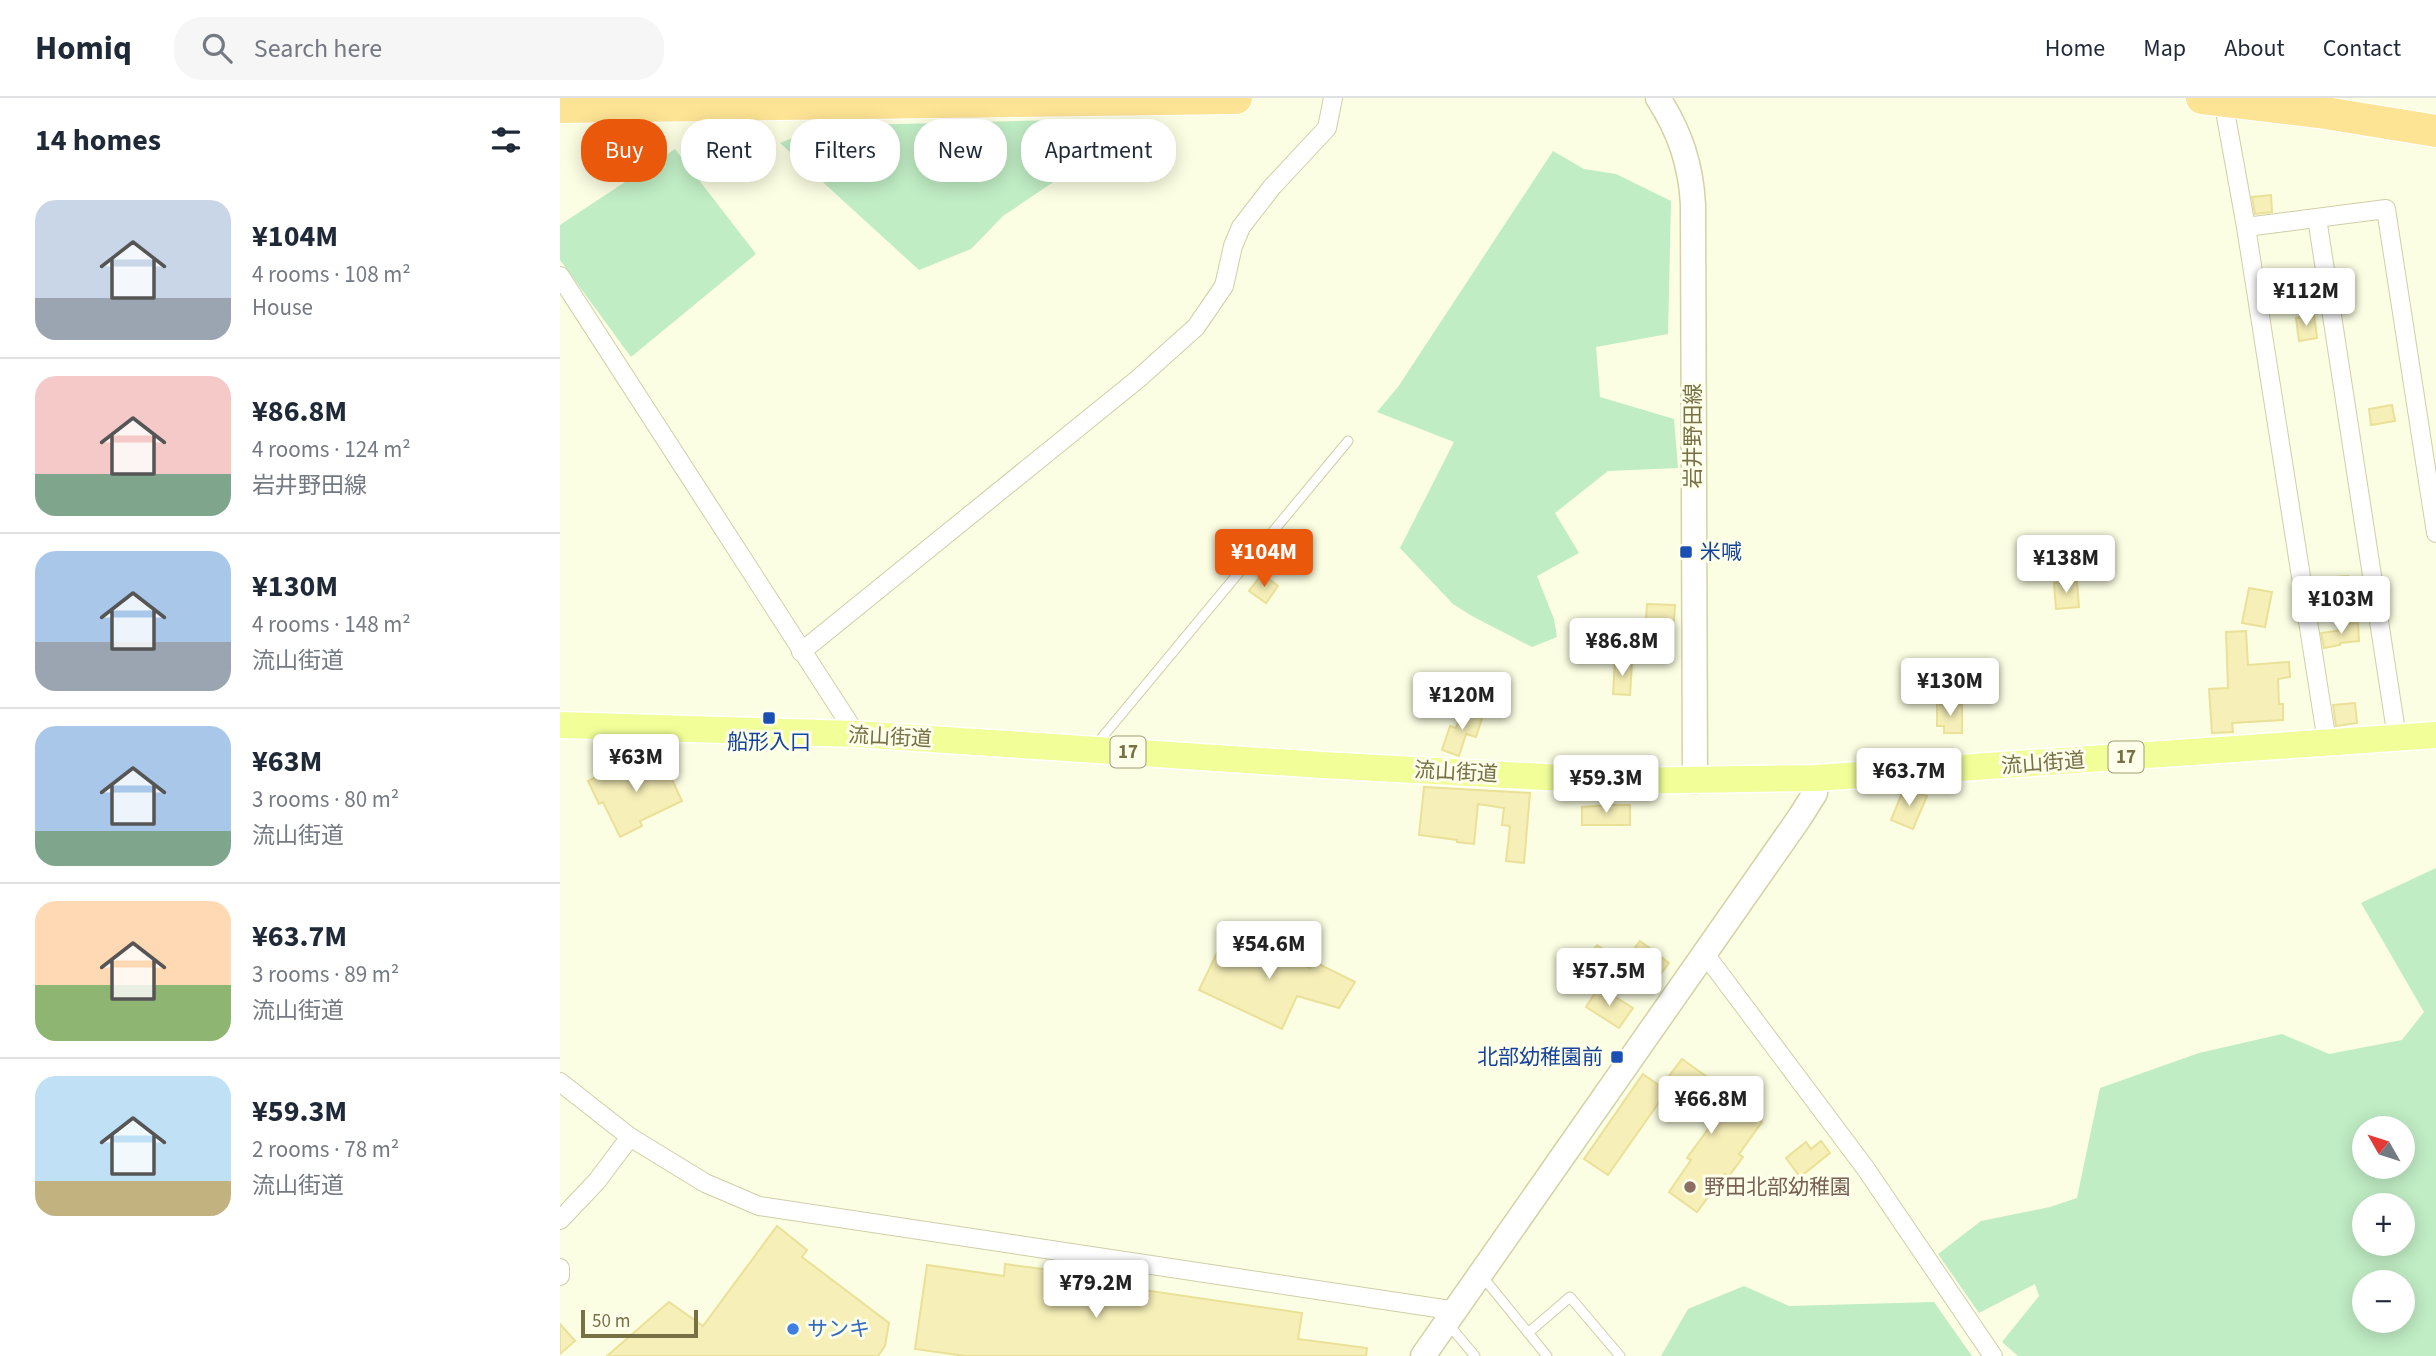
<!DOCTYPE html>
<html lang="en">
<head>
<meta charset="utf-8">
<style>
	:root { --surface:#fff; --page:#f6f6f7; --text:#1f2937; --muted:#747a83; --line:#e0e1e3; --accent:#ea580c }
	body { margin:0; font-family:"Source Sans 3","Noto Sans JP",sans-serif; background:var(--page); color:var(--text); height:100vh; display:flex; flex-direction:column; font-size:26px; white-space:nowrap }
	* { box-sizing:border-box; margin:0 }
	p { font-size:23px; color:var(--muted) }
	.icon { flex:none; width:38px; height:38px; fill:none; stroke:currentColor; stroke-width:2; stroke-linecap:round; stroke-linejoin:round }
	.map { position:relative; flex:1; overflow:hidden }
	.details { display:flex; flex-direction:column; background:var(--surface); width:560px }
	.details>* { flex:none }
	.guide { position:absolute; left:21px; top:21px; width:665px; height:63px; display:flex; gap:14px }
	.needle { width:46px; rotate:309deg }
	.buttons { position:absolute; left:1792px; top:1018px; display:grid; gap:14px }
	.buttons a { display:grid; place-items:center; width:63px; height:63px; border-radius:50%; background:var(--surface); box-shadow:0 4px 18px #0003; font-size:35px }
	.scale { position:absolute; left:21px; bottom:18px; width:117px; box-sizing:border-box; padding-left:7px; border:4px solid #787146; border-top:0; font-size:19px; line-height:24px; white-space:nowrap; color:#787146; -webkit-text-stroke:5px #fdffea; paint-order:stroke }
	.price { position:absolute; translate:-50% -60px; padding:0 16px; border-radius:7px; background:#fff; color:#222; font-size:23px; line-height:46px; filter:drop-shadow(0 2px 4px #0008) }
	.price::after { content:''; position:absolute; left:50%; top:42px; width:21px; height:16px; margin-left:-10px; background:inherit; clip-path:polygon(0 0,100% 0,50% 100%) }
	.price.on { background:var(--accent); color:#fff }
	ul { padding:0; list-style:none }
	li { display:flex; align-items:center; gap:21px; height:175px; padding:0 35px }
	li+li { border-top:2px solid var(--line) }
	li span { display:grid; place-items:center; flex:none; width:196px; height:140px; border-radius:21px; color:#555 }
	li>.icon { margin-inline-start:auto }
	span .icon { width:84px; height:84px; fill:#fffc; stroke-width:1 }
	li b { font-size:30px }
	h2 { display:flex; justify-content:space-between; align-items:center; height:84px; padding:0 35px; font-size:30px }
	.chip { padding:0 24px; border-radius:28px; background:var(--surface); box-shadow:0 4px 18px #0003; font-size:24px; line-height:63px }
	.chip.on { background:var(--accent); color:#fff }
	header { display:flex; align-items:center; gap:42px; box-sizing:border-box; height:98px; padding:0 35px; background:var(--surface); border-bottom:2px solid var(--line) }
	header strong { font-size:33px }
	nav { display:flex; gap:38px; margin-inline-start:auto; font-size:24px }
	.search { width:490px; height:63px; background:var(--page); display:flex; align-items:center; gap:18px; box-sizing:border-box; padding:0 24px; border-radius:28px; color:var(--muted); font-size:26px }
	main { display:flex; flex:1; min-height:0 }
	.map>svg:first-child { display:block }
	.green { fill:#c0edc4; fill-rule:evenodd }
	.building { fill:#f6efb8; stroke:#eae097; stroke-width:2 }
	.lines { fill:none; stroke-linecap:round; stroke-linejoin:round }
	.lane-casing { stroke:#d0cea8; stroke-width:11 }
	.street-casing { stroke:#d0cea8; stroke-width:20 }
	.secondary-casing { stroke:#d4d1a5; stroke-width:27 }
	.primary-casing { stroke:#fff; stroke-width:29 }
	.highway-casing { stroke:#fff; stroke-width:34 }
	.lane { stroke:#fff; stroke-width:9 }
	.street { stroke:#fff; stroke-width:18 }
	.secondary { stroke:#fff; stroke-width:24 }
	.primary { stroke:#f2ff98; stroke-width:26 }
	.highway { stroke:#fde494; stroke-width:32 }
	.transit-dot { fill:#1a4fb4; stroke:#fdffea; stroke-width:2.5 }
	.education-dot { fill:#8d6e63; stroke:#fdffea; stroke-width:2.5 }
	.shop-dot { fill:#3f7fe0; stroke:#fdffea; stroke-width:2.5 }
	.labels { text-anchor:middle; dominant-baseline:central; stroke-width:6; stroke-linejoin:round; paint-order:stroke }
	.shield { fill:#fdffea; stroke:#a09c77; stroke-width:2 }
	.shield-label { font-size:19px; font-weight:bold; fill:#787146 }
	.street-label { font-size:21px; fill:#787146; stroke:#fdffea }
	.transit-label { font-size:21px; fill:#164399; stroke:#fdffea; text-anchor:start }
	.education-label { font-size:21px; fill:#785e54; stroke:#fdffea; text-anchor:start }
	.shop-label { font-size:21px; fill:#366cbe; stroke:#fdffea; text-anchor:start }
</style>
</head>
<body>
<header>
<strong>Homiq</strong>
<div class="search"><svg class="icon" aria-label="search" viewBox="0 0 24 24"><circle cx="10" cy="10" r="6"/><path d="M15 15l6 6"/></svg>Search here</div>
<nav><a>Home</a><a>Map</a><a>About</a><a>Contact</a></nav>
</header>
<main>
<section class="details">
<h2>14 homes<svg class="icon" aria-label="filters" viewBox="0 0 24 24"><path d="M4 7h16M4 17h16"/><circle cx="9" cy="7" r="2"/><circle cx="15" cy="17" r="2"/></svg></h2>
<ul>
<li><span style="background:linear-gradient(#c9d6e8 70%,#9aa5b1 0)"><svg class="icon" aria-label="home" viewBox="0 0 24 24"><path d="M3 11l9-7 9 7M6 9v11h12V9"/></svg></span><div><b>¥104M</b><p>4 rooms · 108 m²</p><p>House</p></div></li>
<li><span style="background:linear-gradient(#f6c9c9 70%,#7fa58c 0)"><svg class="icon" aria-label="home" viewBox="0 0 24 24"><path d="M3 11l9-7 9 7M6 9v11h12V9"/></svg></span><div><b>¥86.8M</b><p>4 rooms · 124 m²</p><p>岩井野田線</p></div></li>
<li><span style="background:linear-gradient(#a9c7e8 65%,#9aa5b1 0)"><svg class="icon" aria-label="home" viewBox="0 0 24 24"><path d="M3 11l9-7 9 7M6 9v11h12V9"/></svg></span><div><b>¥130M</b><p>4 rooms · 148 m²</p><p>流山街道</p></div></li>
<li><span style="background:linear-gradient(#a9c7e8 75%,#7fa58c 0)"><svg class="icon" aria-label="home" viewBox="0 0 24 24"><path d="M3 11l9-7 9 7M6 9v11h12V9"/></svg></span><div><b>¥63M</b><p>3 rooms · 80 m²</p><p>流山街道</p></div></li>
<li><span style="background:linear-gradient(#ffd9b3 60%,#8fb573 0)"><svg class="icon" aria-label="home" viewBox="0 0 24 24"><path d="M3 11l9-7 9 7M6 9v11h12V9"/></svg></span><div><b>¥63.7M</b><p>3 rooms · 89 m²</p><p>流山街道</p></div></li>
<li><span style="background:linear-gradient(#bfe0f5 75%,#c2b280 0)"><svg class="icon" aria-label="home" viewBox="0 0 24 24"><path d="M3 11l9-7 9 7M6 9v11h12V9"/></svg></span><div><b>¥59.3M</b><p>2 rooms · 78 m²</p><p>流山街道</p></div></li>
</ul>
</section>
<div class="map">
<svg width="1876" height="1258" viewBox="0 0 1876 1258">
	<rect width="100%" height="100%" fill="#fbfee2"/>
	<g class="green">
		<path d="M540,21L563,37L443,118L411,151L359,172L220,45L263,28Z"/>
		<path d="M115,51L196,156L71,259L0,162V127Z"/>
		<path d="M993,53L1024,71L1056,76L1111,103L1108,236L1036,249L1040,299L1114,321L1118,370L1048,373L995,415L1019,455L977,478L994,521L997,539L972,549L912,518L893,506L840,450L894,344L817,314L838,289Z"/>
		<path d="M1876,770V1258H1458L1442,1244L1479,1198L1475,1186L1419,1215L1378,1156L1421,1123L1490,1109L1517,1100L1540,990L1639,955L1722,936L1769,956L1842,942L1864,914L1801,805ZM1804,1031H1843V1069H1804ZM1804,1108H1843V1146H1804ZM1804,1185H1843V1223H1804Z"/>
		<path d="M1184,1188L1229,1208L1374,1204L1412,1258H1101L1128,1211Z"/>
	</g>
	<g class="building">
		<path d="M1711,97L1712,114L1695,116L1692,99Z"/>
		<path d="M1754,217L1757,240L1739,243L1736,220Z"/>
		<path d="M1832,307L1835,323L1811,327L1809,311Z"/>
		<path d="M730,440L750,455L737,473L717,457Z"/>
		<path d="M702,476L718,488L706,505L689,493Z"/>
		<path d="M1788,478L1790,497L1777,498L1775,479Z"/>
		<path d="M1517,484L1519,509L1496,511L1494,485Z"/>
		<path d="M1689,490L1712,494L1705,529L1682,525Z"/>
		<path d="M1087,506L1115,507L1114,523L1086,522Z"/>
		<path d="M1798,525L1799,543L1780,545V547L1764,550L1761,535L1783,532L1782,526Z"/>
		<path d="M1686,533L1688,567L1729,564L1730,579L1718,581L1719,606H1723V622L1672,625L1673,634L1652,635L1649,591L1668,590L1666,534Z"/>
		<path d="M1055,562L1072,564L1070,597L1053,596Z"/>
		<path d="M1795,605L1797,625L1776,628L1773,607Z"/>
		<path d="M1377,606L1402,607V635H1384V628H1377Z"/>
		<path d="M902,612L922,620L916,639L906,636L899,658L882,652L890,628L896,630Z"/>
		<path d="M101,658L122,703L80,723L82,728L60,739L43,704L39,706L28,683L55,670L58,678Z"/>
		<path d="M864,689L970,695L964,765L946,763L950,728L942,727L944,710L918,706L914,746L897,744V742L859,737Z"/>
		<path d="M1344,690L1367,698L1353,731L1331,722Z"/>
		<path d="M1051,707H1070V727H1022V709Z"/>
		<path d="M667,834L750,870L753,863L795,884L779,910L737,898L722,931L639,892Z"/>
		<path d="M1080,843L1109,865L1097,881L1068,859Z"/>
		<path d="M1037,847L1052,857L1039,875L1025,864Z"/>
		<path d="M1039,889L1073,910L1059,930L1026,909Z"/>
		<path d="M1122,961L1168,994L1165,998L1202,1024L1179,1056L1183,1059L1169,1078L1165,1076L1137,1114L1109,1094L1131,1062L1127,1060L1154,1023L1134,1008L1136,1004L1106,982Z"/>
		<path d="M1083,976L1107,993L1048,1077L1024,1061Z"/>
		<path d="M1261,1043L1270,1055L1240,1079L1226,1060L1246,1044L1251,1051Z"/>
		<path d="M217,1128L247,1152L242,1159L329,1225L325,1248L318,1258H47L109,1204L143,1228Z"/>
		<path d="M445,1166L550,1180L549,1187L742,1215L738,1241L807,1250L806,1258H405L355,1251L367,1167L444,1178Z"/>
		<path d="M0,1226L15,1243L0,1256Z"/>
	</g>
	<g class="lines">
		<defs>
			<g id="lane">
				<path d="M535,648L788,343"/>
				<path d="M922,1178L987,1258"/>
				<path d="M889,1227L915,1258"/>
				<path d="M968,1235L1010,1199L1060,1258"/>
			</g>
			<g id="street">
				<path d="M1663,2L1686,129L1767,644"/>
				<path d="M1757,120L1837,640"/>
				<path d="M1686,129L1826,111L1876,435"/>
				<path d="M0,178L296,636"/>
				<path d="M241,554L578,281L636,229L664,188L673,148L681,129L712,89L767,30L773,0"/>
				<path d="M1145,856L1306,1071L1433,1258"/>
				<path d="M0,984L70,1039L145,1085L199,1108L897,1213"/>
				<path d="M0,1122L37,1083L70,1039"/>
				<path d="M0,1170V1178"/>
			</g>
			<g id="secondary">
				<path d="M1098,0C1120,34 1131,67 1133,107L1135,683"/>
				<path d="M863,1258L1240,719L1255,695L1256,680"/>
			</g>
			<path id="primary" d="M0,627L296,636L762,667L1059,683L1256,680L1876,637"/>
			<g id="highway">
				<path d="M1642,0L1759,14L1876,33"/>
				<path d="M0,9L676,0"/>
			</g>
		</defs>
		<use href="#lane" class="lane-casing"/>
		<use href="#street" class="street-casing"/>
		<use href="#secondary" class="secondary-casing"/>
		<use href="#primary" class="primary-casing"/>
		<use href="#highway" class="highway-casing"/>
		<use href="#lane" class="lane"/>
		<use href="#street" class="street"/>
		<use href="#secondary" class="secondary"/>
		<use href="#primary" class="primary"/>
		<use href="#highway" class="highway"/>
	</g>
	<g class="transit-dot">
		<rect x="1119" y="447" width="14" height="14" rx="3.5"/>
		<rect x="202" y="613" width="14" height="14" rx="3.5"/>
		<rect x="1050" y="952" width="14" height="14" rx="3.5"/>
	</g>
	<circle class="education-dot" cx="1130" cy="1089" r="7"/>
	<circle class="shop-dot" cx="233" cy="1231" r="7"/>
	<g class="labels">
		<g class="shield">
			<rect x="550.5" y="638.5" width="35" height="31" rx="5"/>
			<rect x="1548.5" y="643.5" width="35" height="31" rx="5"/>
		</g>
		<g class="shield-label">
			<text x="568" y="654">17</text>
			<text x="1566" y="659">17</text>
		</g>
		<g class="street-label">
			<text transform="translate(1133 338) rotate(-90)">岩井野田線</text>
			<text transform="translate(330 639) rotate(3)">流山街道</text>
			<text transform="translate(1483 665) rotate(-4)">流山街道</text>
			<text transform="translate(896 674) rotate(3)">流山街道</text>
		</g>
		<g class="transit-label">
			<text x="1140" y="454">米喊</text>
			<text x="209" y="644" text-anchor="middle">船形入口</text>
			<text x="1043" y="959" text-anchor="end">北部幼稚園前</text>
		</g>
		<g class="education-label">
			<text x="1144" y="1089">野田北部幼稚園</text>
		</g>
		<g class="shop-label">
			<text x="247" y="1231">サンキ</text>
		</g>
	</g>
</svg>
<div class="buttons">
<a><svg class="needle" viewBox="-14 -14 28 28"><path d="M0-13l5 13h-10z" fill="#e53935"/><path d="M0 13l5-13h-10z" fill="#747a83"/></svg></a>
<a>+</a>
<a>−</a>
</div>
<div class="scale">50 m</div>
<b class="price" style="left:1746px;top:230px">¥112M</b>
<b class="price on" style="left:704px;top:491px">¥104M</b>
<b class="price" style="left:1506px;top:497px">¥138M</b>
<b class="price" style="left:1781px;top:538px">¥103M</b>
<b class="price" style="left:1062px;top:580px">¥86.8M</b>
<b class="price" style="left:1390px;top:620px">¥130M</b>
<b class="price" style="left:902px;top:634px">¥120M</b>
<b class="price" style="left:76px;top:696px">¥63M</b>
<b class="price" style="left:1349px;top:710px">¥63.7M</b>
<b class="price" style="left:1046px;top:717px">¥59.3M</b>
<b class="price" style="left:709px;top:883px">¥54.6M</b>
<b class="price" style="left:1049px;top:910px">¥57.5M</b>
<b class="price" style="left:1151px;top:1038px">¥66.8M</b>
<b class="price" style="left:536px;top:1222px">¥79.2M</b>
<div class="guide">
<a class="chip on">Buy</a>
<a class="chip">Rent</a>
<a class="chip">Filters</a>
<a class="chip">New</a>
<a class="chip">Apartment</a>
</div>
</div>
</main>
</body>
</html>
